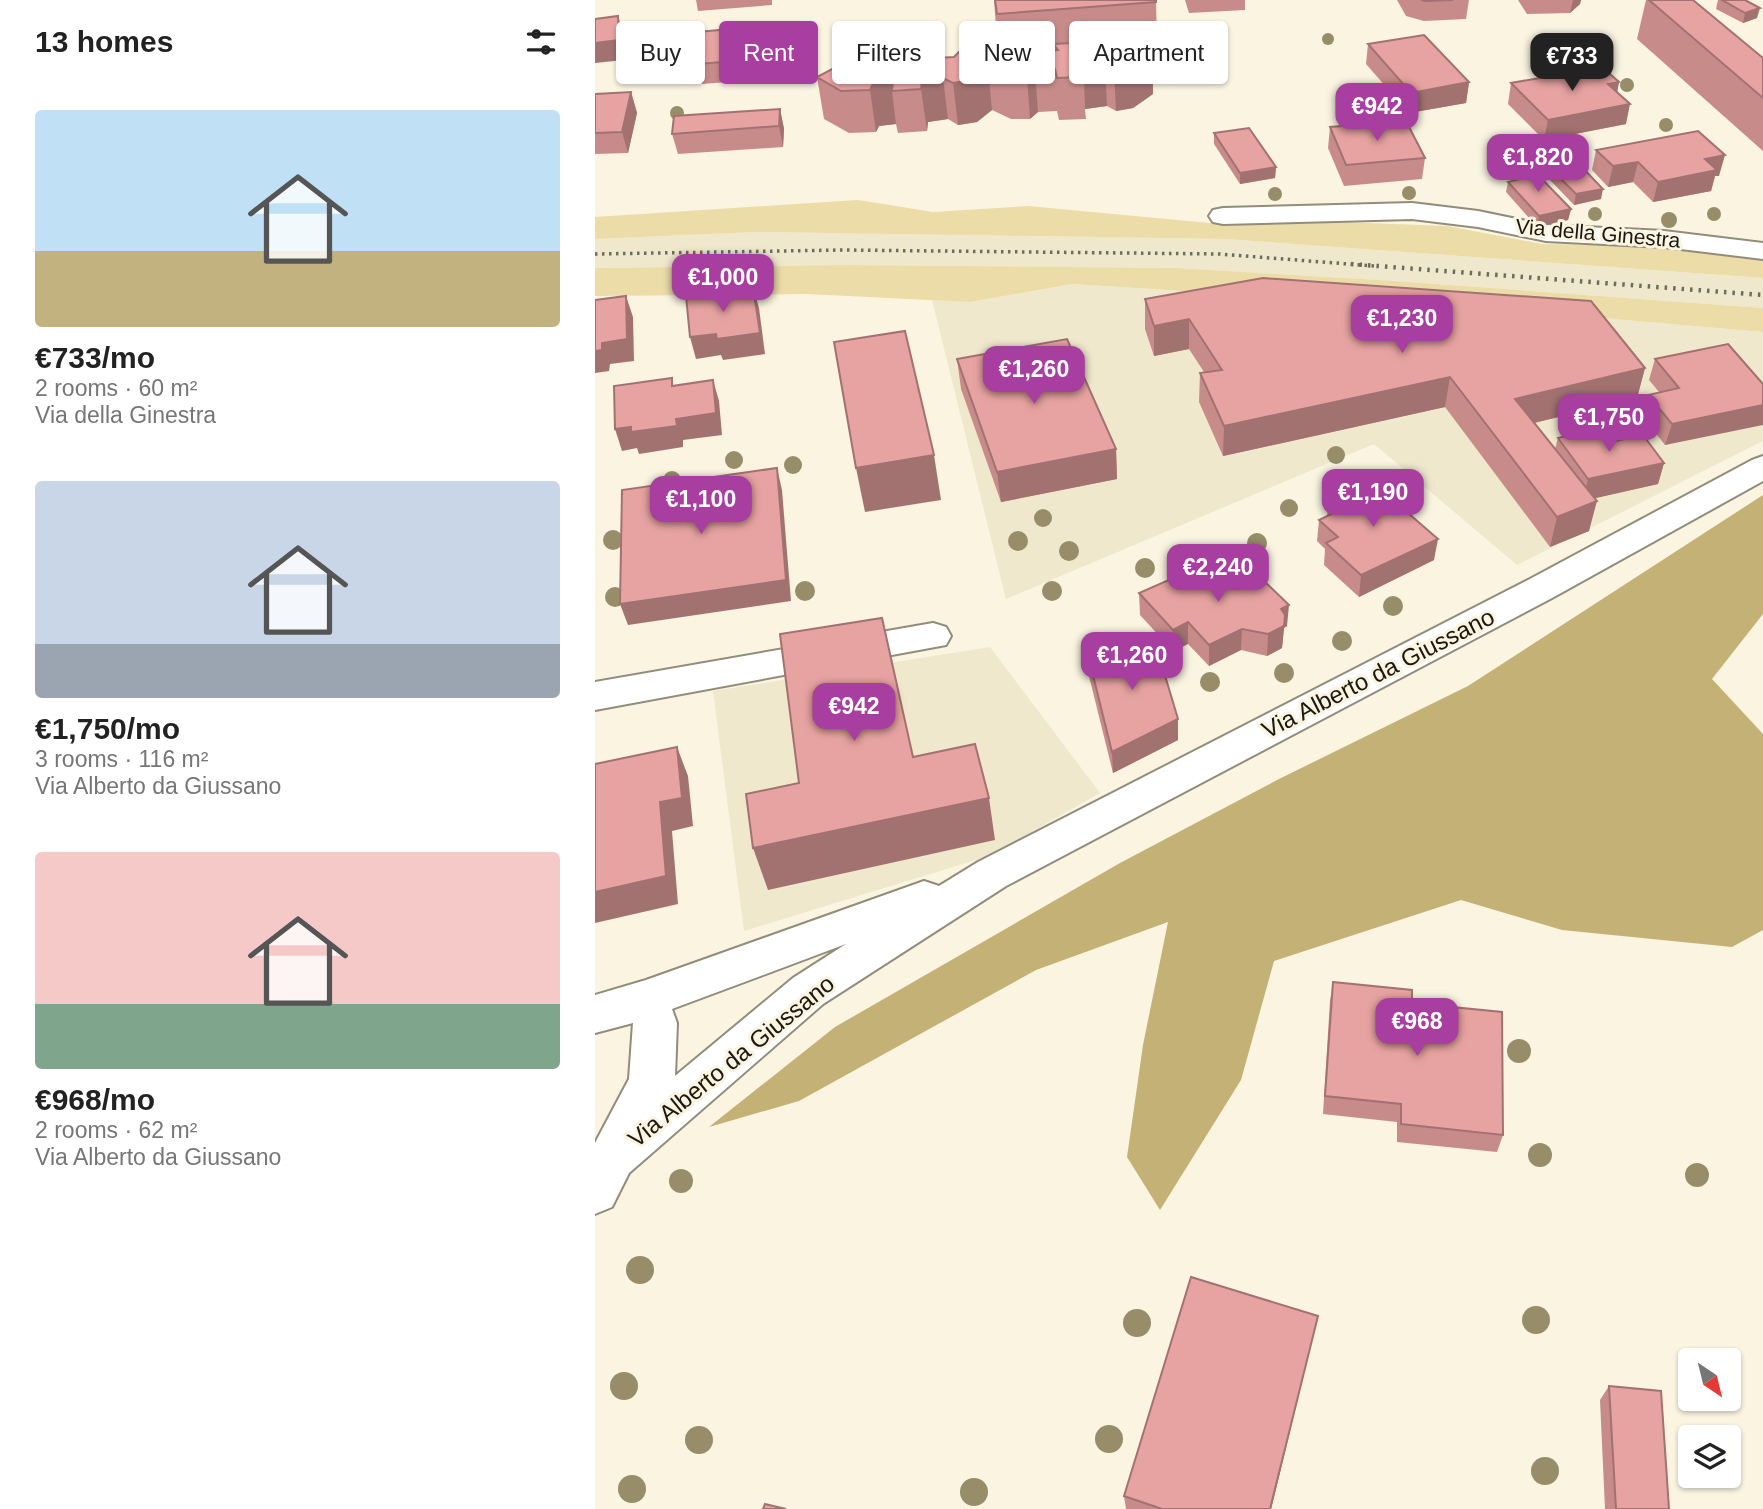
<!DOCTYPE html>
<html lang="en">
<head>
<meta charset="utf-8">
<style>
	:root { --surface:#fff; --page:#f2f2f2; --text:#222; --muted:#767676; --accent:#a73ea0 }
	body { margin:0; font-family:Arial,sans-serif; background:var(--page); color:var(--text); height:100vh; display:flex; flex-direction:column; font-size:26px; white-space:nowrap }
	* { box-sizing:border-box; margin:0 }
	p { font-size:23px; color:var(--muted) }
	.icon { flex:none; width:38px; height:38px; fill:none; stroke:currentColor; stroke-width:2; stroke-linecap:round; stroke-linejoin:round }
	.map { position:relative; flex:1; overflow:hidden }
	.sheet { display:flex; flex-direction:column; background:var(--surface); width:595px }
	.sheet>* { flex:none }
	.banner { position:absolute; left:21px; top:21px; width:665px; height:63px; display:flex; gap:14px }
	.needle { width:46px; rotate:145deg }
	.tools { position:absolute; left:1083px; top:1348px; display:grid; gap:14px }
	.tools a { display:grid; place-items:center; width:63px; height:63px; border-radius:7px; background:var(--surface); box-shadow:0 2px 5px #0004; font-size:35px }
	.price { position:absolute; translate:-50% -60px; padding:0 16px; border-radius:14px; background:var(--accent); color:#fff; font-size:23px; line-height:46px; filter:drop-shadow(0 2px 4px #0008) }
	.price::after { content:''; position:absolute; left:50%; top:42px; width:21px; height:16px; margin-left:-10px; background:inherit; clip-path:polygon(0 0,100% 0,50% 100%) }
	.price.on { background:#222; color:#fff }
	ul { padding:0; list-style:none }
	li { display:grid; align-content:center; gap:14px; height:371px; padding:0 35px }
	li span { display:grid; place-items:center; height:217px; border-radius:7px; color:#555 }
	li>.icon { margin-inline-start:auto }
	span .icon { width:126px; height:126px; fill:#fffc; stroke-width:1 }
	li b { font-size:30px }
	h2 { display:flex; justify-content:space-between; align-items:center; height:84px; padding:0 35px; font-size:30px }
	.pill { padding:0 24px; border-radius:7px; background:var(--surface); box-shadow:0 2px 5px #0004; font-size:24px; line-height:63px }
	.pill.on { background:var(--accent); color:#fff }
	main { display:flex; flex:1; min-height:0 }
	.map>svg:first-child { display:block }
	.built { fill:#f0e8cd }
	.green { fill:#ecdca8 }
	.forest { fill:#c3b175 }
	.lines { fill:none; stroke-linecap:round; stroke-linejoin:round }
	.minor-casing { stroke:#928c7b; stroke-width:4 }
	.minor { fill:#fff; fill-rule:evenodd }
	.rail-far1 { stroke:#6e6b5f; stroke-width:3.5; stroke-dasharray:2.5 4.5; stroke-linecap:butt }
	.rail { stroke:#6e6b5f; stroke-width:4.5; stroke-dasharray:2.5 6; stroke-linecap:butt }
	.tree { fill:#978d69 }
	.wall { fill:#c78c8a }
	.shaded-wall { fill:#a27271 }
	.building { fill:#e7a3a1; stroke:#a27271; stroke-width:2 }
	.labels { text-anchor:middle; dominant-baseline:central; stroke-width:6; stroke-linejoin:round; paint-order:stroke }
	.far-street-label { font-size:21px; fill:#1a1811; stroke:#faf4e1 }
	.street-label { font-size:24px; fill:#1a1811; stroke:#faf4e1 }
</style>
</head>
<body>
<main>
<section class="sheet">
<h2>13 homes<svg class="icon" aria-label="filters" viewBox="0 0 24 24"><path d="M4 7h16M4 17h16"/><circle cx="9" cy="7" r="2"/><circle cx="15" cy="17" r="2"/></svg></h2>
<ul>
<li><span style="background:linear-gradient(#bfe0f5 65%,#c2b280 0)"><svg class="icon" aria-label="home" viewBox="0 0 24 24"><path d="M3 11l9-7 9 7M6 9v11h12V9"/></svg></span><div><b>€733/mo</b><p>2 rooms · 60 m²</p><p>Via della Ginestra</p></div></li>
<li><span style="background:linear-gradient(#c9d6e8 75%,#9aa5b1 0)"><svg class="icon" aria-label="home" viewBox="0 0 24 24"><path d="M3 11l9-7 9 7M6 9v11h12V9"/></svg></span><div><b>€1,750/mo</b><p>3 rooms · 116 m²</p><p>Via Alberto da Giussano</p></div></li>
<li><span style="background:linear-gradient(#f6c9c9 70%,#7fa58c 0)"><svg class="icon" aria-label="home" viewBox="0 0 24 24"><path d="M3 11l9-7 9 7M6 9v11h12V9"/></svg></span><div><b>€968/mo</b><p>2 rooms · 62 m²</p><p>Via Alberto da Giussano</p></div></li>
</ul>
</section>
<div class="map">
<svg width="1168" height="1509" viewBox="0 0 1168 1509">
	<rect width="100%" height="100%" fill="#faf4e1"/>
	<g class="built">
		<path d="M162,232L631,239L1168,278V308L800,281L583,268L253,265L0,268V239Z"/>
		<path d="M477,284L961,314L1168,332V441L922,565L779,444L411,599L337,300L375,302Z"/>
		<path d="M395,647L505,793L394,856L149,931L118,691Z"/>
	</g>
	<g class="green">
		<path d="M263,200L338,212L433,206L625,224L742,222L852,226L947,244L1066,246L1168,258V278L631,239L162,232L0,239V217Z"/>
		<path d="M253,265L583,268L800,281L1168,308V332L961,314L477,284L375,302L212,294L0,296V268Z"/>
	</g>
	<path class="forest" d="M1168,495V614L1117,679L1168,734V930L1137,947L967,930L866,900L679,961L646,1080L565,1210L532,1157L548,1045L573,922L441,970L204,1101L114,1127L240,1027L525,863L684,779L873,686Z"/>
	<g class="lines">
		<defs>
			<g id="minor">
				<path d="M817,203L883,211L951,225L1069,231L1168,243V259L1069,247L951,241L883,227L817,219L628,224L618,222L614,216L618,210L628,208Z"/>
				<path d="M1168,456V481L957,598L411,886L228,1004L34,1173L17,1207L0,1214V1143L34,1079L38,1023L0,1033V995L51,980L329,881L344,886L383,862L933,580L1157,460ZM251,944L198,978L80,1076L82,1023L77,1009Z"/>
				<path d="M338,623L351,627L356,636L351,645L0,710V682Z"/>
			</g>
		</defs>
		<use href="#minor" class="minor-casing"/>
		<use href="#minor" class="minor"/>
		<path class="rail-far1" d="M0,254L248,250L624,254L779,266"/>
		<path class="rail" d="M756,264L1168,295"/>
	</g>
	<g class="tree">
		<circle cx="733" cy="39" r="6"/>
		<circle cx="1032" cy="85" r="7"/>
		<circle cx="82" cy="113" r="7"/>
		<circle cx="1071" cy="125" r="7"/>
		<circle cx="977" cy="151" r="7"/>
		<circle cx="814" cy="193" r="7"/>
		<circle cx="680" cy="194" r="7"/>
		<circle cx="1000" cy="214" r="7"/>
		<circle cx="1119" cy="214" r="7"/>
		<circle cx="1074" cy="220" r="8"/>
		<circle cx="741" cy="455" r="9"/>
		<circle cx="139" cy="460" r="9"/>
		<circle cx="198" cy="465" r="9"/>
		<circle cx="77" cy="480" r="9"/>
		<circle cx="694" cy="508" r="9"/>
		<circle cx="448" cy="518" r="9"/>
		<circle cx="18" cy="540" r="10"/>
		<circle cx="423" cy="541" r="10"/>
		<circle cx="662" cy="543" r="10"/>
		<circle cx="474" cy="551" r="10"/>
		<circle cx="550" cy="568" r="10"/>
		<circle cx="210" cy="591" r="10"/>
		<circle cx="457" cy="591" r="10"/>
		<circle cx="20" cy="597" r="10"/>
		<circle cx="798" cy="606" r="10"/>
		<circle cx="747" cy="641" r="10"/>
		<circle cx="689" cy="673" r="10"/>
		<circle cx="615" cy="682" r="10"/>
		<circle cx="924" cy="1051" r="12"/>
		<circle cx="945" cy="1155" r="12"/>
		<circle cx="1102" cy="1175" r="12"/>
		<circle cx="86" cy="1181" r="12"/>
		<circle cx="45" cy="1270" r="14"/>
		<circle cx="941" cy="1320" r="14"/>
		<circle cx="542" cy="1323" r="14"/>
		<circle cx="29" cy="1386" r="14"/>
		<circle cx="514" cy="1439" r="14"/>
		<circle cx="104" cy="1440" r="14"/>
		<circle cx="950" cy="1471" r="14"/>
		<circle cx="37" cy="1489" r="14"/>
		<circle cx="379" cy="1492" r="14"/>
	</g>
	<g class="wall">
		<path d="M101,0H177V5L103,11Z"/>
		<path d="M399,0H561L562,43L538,45L557,52L558,94L538,108L521,111L512,106L490,109L491,119L464,120L462,111L443,112L435,119H416L397,110L382,122L363,125L353,119L333,122L332,131L303,133L301,124L284,126L281,132L254,133L229,119L222,77L267,64L297,62L296,54L320,59L394,60L406,54L401,27Z"/>
		<path d="M590,0H650V10L594,13Z"/>
		<path d="M802,0H874L871,19L829,21L811,16Z"/>
		<path d="M923,0H986L985,4L975,13L932,14Z"/>
		<path d="M1051,0H1098L1168,58V151L1042,39Z"/>
		<path d="M1123,0H1150L1162,18L1148,23L1121,9Z"/>
		<path d="M773,44L874,82L871,103L814,113L771,64Z"/>
		<path d="M184,45L185,78L107,84L102,64Z"/>
		<path d="M1024,82L1022,92L1031,124L949,140L913,104L916,83Z"/>
		<path d="M36,92L42,113L33,153L0,154V94Z"/>
		<path d="M185,109L189,129L188,147L83,154L77,134Z"/>
		<path d="M735,127L830,158L827,179L749,186L733,148Z"/>
		<path d="M619,133L681,167L680,178L645,184L619,144Z"/>
		<path d="M1001,150L1124,176H1120L1116,191L1058,202L1038,182L1013,187L997,170Z"/>
		<path d="M955,168L1006,199L979,205L953,178Z"/>
		<path d="M921,175L976,209L973,220L942,227L911,192L913,182L921,180Z"/>
		<path d="M550,299L1050,368L1042,398L939,423L960,449L963,438L1012,443L1069,463L1063,484L999,498L994,531L955,547L850,407L628,456L604,402L605,373L609,372L594,349L559,356L550,329Z"/>
		<path d="M362,359L521,449L522,479L406,502L366,389Z"/>
		<path d="M1060,359L1168,384L1070,445L1047,416L1053,395L1064,392L1054,380Z"/>
		<path d="M734,500L839,560L764,597L729,565L730,549L722,541L724,520L732,516Z"/>
		<path d="M607,577L692,626L689,628L687,648L672,656L646,650L614,666L593,644L578,651L545,615L544,593Z"/>
		<path d="M492,651L583,740L518,773L493,672Z"/>
		<path d="M738,982L908,1135L902,1152L802,1142V1122L728,1114L735,1001Z"/>
		<path d="M723,1316L676,1509H531L529,1496Z"/>
		<path d="M1014,1386L1074,1509H1010L1005,1400Z"/>
	</g>
	<g class="shaded-wall">
		<path d="M978,0H986L985,4L975,13Z"/>
		<path d="M1165,8L1162,18L1148,23L1150,13Z"/>
		<path d="M23,16L29,36V60L0,63V43Z"/>
		<path d="M180,25L184,45L185,78L181,58Z"/>
		<path d="M557,52L558,94L538,108L521,111L519,69Z"/>
		<path d="M510,64L512,106L490,109L489,77L484,67Z"/>
		<path d="M393,68L397,110L382,122L363,125L358,83Z"/>
		<path d="M440,71L443,112L435,119L432,77Z"/>
		<path d="M348,78L353,119L333,122L332,131L326,89L327,80Z"/>
		<path d="M298,81L297,91L301,124L284,126L281,132L275,90L278,84Z"/>
		<path d="M874,82L871,103L814,113L816,93Z"/>
		<path d="M1024,82L1020,103L1013,84Z"/>
		<path d="M36,92L42,113L33,153L27,132Z"/>
		<path d="M1035,104L1031,124L949,140L953,120Z"/>
		<path d="M185,109L189,129L188,147L184,126Z"/>
		<path d="M1130,155L1124,176H1120L1116,191L1058,202L1063,182L1110,159Z"/>
		<path d="M1043,162L1038,182L1013,187L1018,166Z"/>
		<path d="M681,167L680,178L645,184V173Z"/>
		<path d="M1008,189L1006,199L979,205L981,194Z"/>
		<path d="M976,209L973,220L942,227L944,216Z"/>
		<path d="M158,287L164,308L170,354L128,360L126,355L101,359L95,337Z"/>
		<path d="M31,296L38,317L39,361L15,364L14,371L0,373V351L7,343Z"/>
		<path d="M594,319V349L559,356V326Z"/>
		<path d="M1050,368L1042,398L914,429L920,399Z"/>
		<path d="M855,377L850,407L628,456L629,426Z"/>
		<path d="M118,380L124,401L127,435L88,440V447L44,454L42,448L27,451L20,429L81,419Z"/>
		<path d="M1168,405V425L1070,445L1077,424Z"/>
		<path d="M521,449L522,479L406,502L402,472Z"/>
		<path d="M339,455L346,500L270,512L261,468Z"/>
		<path d="M1069,463L1063,484L988,501L993,479Z"/>
		<path d="M182,468L187,490L196,601L33,625L25,604Z"/>
		<path d="M1002,501L994,531L955,547L962,517Z"/>
		<path d="M843,539L839,560L764,597L766,575Z"/>
		<path d="M694,605L692,626L689,628L687,648L672,656L673,634L686,609Z"/>
		<path d="M593,622V644L578,651V630Z"/>
		<path d="M647,629L646,650L614,666V645Z"/>
		<path d="M583,719V740L518,773L517,752Z"/>
		<path d="M82,747L93,776L98,826L77,831L83,904L0,923V892L65,802Z"/>
		<path d="M394,798L400,840L173,890L158,848Z"/>
		<path d="M723,1316L676,1509H675Z"/>
	</g>
	<g class="building">
		<path d="M400,0H561V2L402,14Z"/>
		<path d="M826,0H858L831,1Z"/>
		<path d="M1054,0H1098L1168,58V98Z"/>
		<path d="M1127,0H1150L1165,8L1150,13Z"/>
		<path d="M23,16L24,40L0,43V19Z"/>
		<path d="M180,25L181,58L102,64L103,32Z"/>
		<path d="M829,35L874,82L816,93L773,44Z"/>
		<path d="M524,39L557,52L537,67L519,69L510,64L484,67L489,77L462,78L460,69L440,71L432,77H413L393,68L378,80L358,83L348,78L327,80L326,89L297,91L298,81L278,84L275,90L246,91L222,77L256,59L267,64L301,62L296,54L318,53L320,59L359,57L366,50L394,60L421,46L434,53L463,50L458,44L478,43L479,48L508,46Z"/>
		<path d="M1007,67L1024,82L1013,84L1035,104L953,120L916,83Z"/>
		<path d="M36,92L27,132L0,133V94Z"/>
		<path d="M185,109L184,126L77,134L79,116Z"/>
		<path d="M811,121L830,158L751,165L735,127Z"/>
		<path d="M654,128L681,167L645,173L619,133Z"/>
		<path d="M1103,131L1130,155L1110,159L1122,170L1063,182L1043,162L1018,166L1001,150Z"/>
		<path d="M982,162L1008,189L981,194L955,168Z"/>
		<path d="M940,172L976,209L944,216L913,182L925,179L921,175Z"/>
		<path d="M668,278L996,301L1050,368L920,399L1002,501L962,517L855,377L629,426L605,373L627,370L594,319L559,326L550,299Z"/>
		<path d="M158,287L165,333L122,339L121,334L95,337L91,296Z"/>
		<path d="M31,296L32,339L7,343V350L0,351V300Z"/>
		<path d="M310,331L339,455L261,468L239,342Z"/>
		<path d="M472,339L521,449L402,472L362,359Z"/>
		<path d="M1133,344L1168,384V405L1077,424L1053,395L1084,388L1060,359Z"/>
		<path d="M77,378V386L118,380L121,413L81,419L82,426L36,432V427L20,429L19,386Z"/>
		<path d="M1002,429L1012,443L1048,435L1069,463L993,479L963,438Z"/>
		<path d="M182,468L191,580L25,604L27,490Z"/>
		<path d="M776,481L843,539L766,575L731,543L743,537L724,520L745,510L734,500Z"/>
		<path d="M635,563L655,582L665,577L694,605L686,609L690,615L689,626L673,634L647,629L614,645L593,622L578,630L544,593L599,569L607,577Z"/>
		<path d="M287,618L318,757L380,744L394,798L158,848L151,794L204,783L185,634Z"/>
		<path d="M560,642L583,719L517,752L492,651Z"/>
		<path d="M82,747L87,798L65,802L71,876L0,892V764Z"/>
		<path d="M738,982L817,990V1003L907,1012L908,1135L806,1124V1104L730,1096Z"/>
		<path d="M596,1277L723,1316L675,1509H567L529,1496Z"/>
		<path d="M1014,1386L1066,1391L1074,1509H1021Z"/>
		<path d="M170,1504L191,1509H168Z"/>
	</g>
	<g class="labels">
		<g class="far-street-label">
			<text transform="translate(1003 233) rotate(5)">Via della Ginestra</text>
		</g>
		<g class="street-label">
			<text transform="translate(783 673) rotate(-27)">Via Alberto da Giussano</text>
			<text transform="translate(136 1061) rotate(-39)">Via Alberto da Giussano</text>
		</g>
	</g>
</svg>
<div class="tools">
<a><svg class="needle" viewBox="-14 -14 28 28"><path d="M0-13l5 13h-10z" fill="#e53935"/><path d="M0 13l5-13h-10z" fill="#767676"/></svg></a>
<a><svg class="icon" aria-label="layers" viewBox="0 0 24 24"><path d="M12 4l9 5-9 5-9-5zM3 14l9 5 9-5"/></svg></a>
</div>
<b class="price on" style="left:977px;top:93px">€733</b>
<b class="price" style="left:782px;top:143px">€942</b>
<b class="price" style="left:943px;top:194px">€1,820</b>
<b class="price" style="left:128px;top:314px">€1,000</b>
<b class="price" style="left:807px;top:355px">€1,230</b>
<b class="price" style="left:439px;top:406px">€1,260</b>
<b class="price" style="left:1014px;top:454px">€1,750</b>
<b class="price" style="left:778px;top:529px">€1,190</b>
<b class="price" style="left:106px;top:536px">€1,100</b>
<b class="price" style="left:623px;top:604px">€2,240</b>
<b class="price" style="left:537px;top:692px">€1,260</b>
<b class="price" style="left:259px;top:743px">€942</b>
<b class="price" style="left:822px;top:1058px">€968</b>
<div class="banner">
<a class="pill">Buy</a>
<a class="pill on">Rent</a>
<a class="pill">Filters</a>
<a class="pill">New</a>
<a class="pill">Apartment</a>
</div>
</div>
</main>
</body>
</html>
